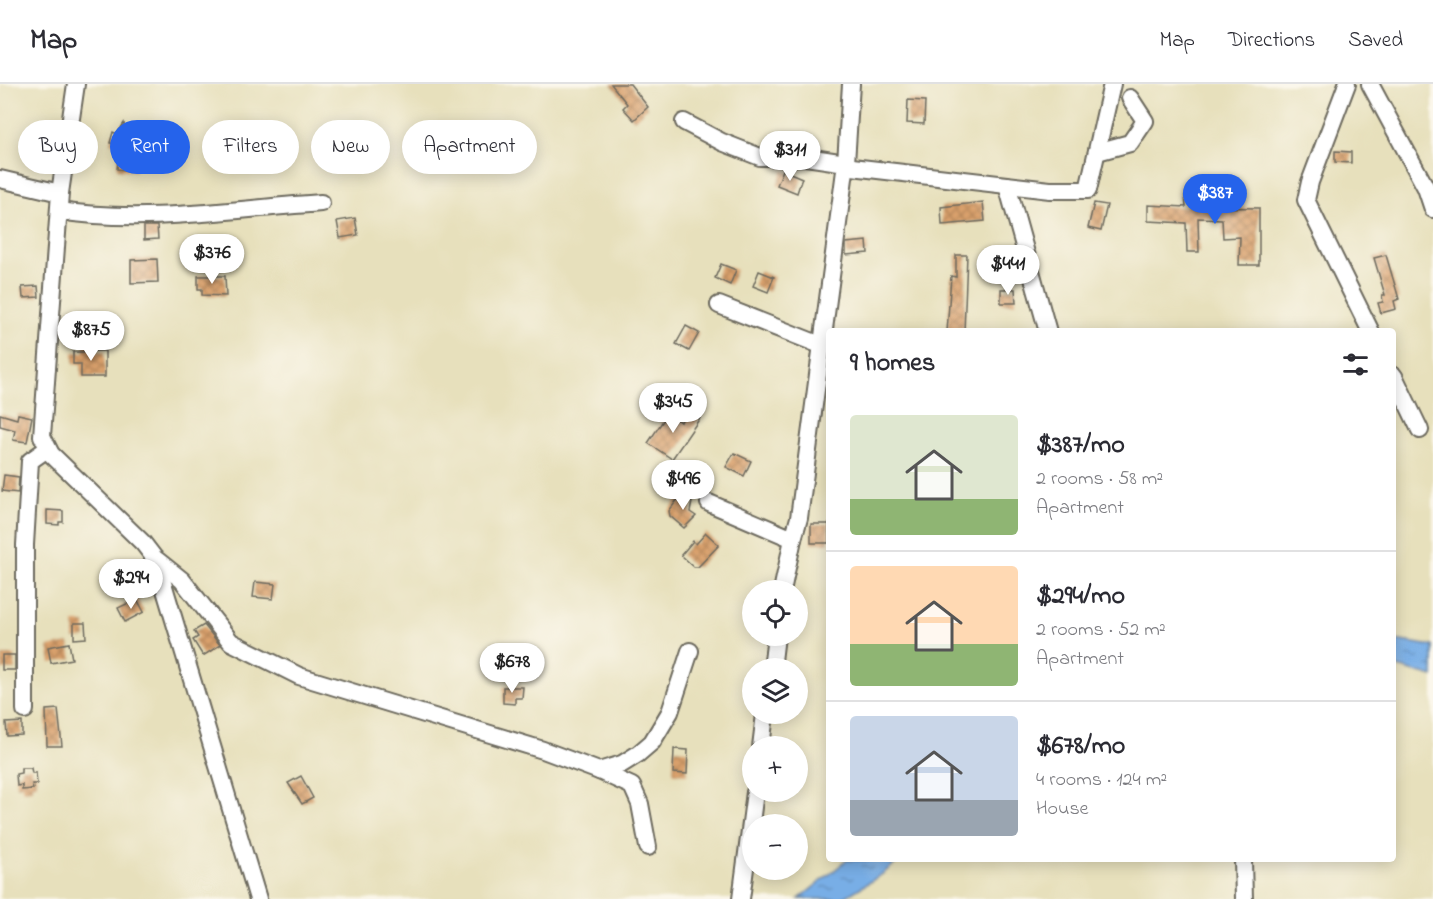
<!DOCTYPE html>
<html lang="en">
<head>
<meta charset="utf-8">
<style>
	:root { --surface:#fff; --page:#f7f7f7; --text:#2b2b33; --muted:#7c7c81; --line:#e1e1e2; --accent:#2563eb }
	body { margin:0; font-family:"Indie Flower",sans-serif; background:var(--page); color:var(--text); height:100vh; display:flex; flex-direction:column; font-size:22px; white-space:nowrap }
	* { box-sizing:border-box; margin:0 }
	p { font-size:20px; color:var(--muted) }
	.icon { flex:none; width:33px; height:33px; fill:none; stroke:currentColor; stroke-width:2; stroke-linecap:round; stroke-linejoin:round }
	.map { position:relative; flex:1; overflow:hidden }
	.sheet { position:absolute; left:826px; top:244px; width:570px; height:534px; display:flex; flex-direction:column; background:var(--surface); border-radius:6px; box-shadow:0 3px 15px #0003 }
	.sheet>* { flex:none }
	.top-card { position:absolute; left:18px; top:36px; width:570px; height:54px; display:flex; gap:12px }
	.fabs { position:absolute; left:742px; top:496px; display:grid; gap:12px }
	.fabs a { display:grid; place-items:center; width:66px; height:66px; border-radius:50%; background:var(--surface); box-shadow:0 3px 15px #0003; font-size:30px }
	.price { position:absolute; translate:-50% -51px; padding:0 14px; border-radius:21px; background:#fff; color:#222; font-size:20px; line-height:39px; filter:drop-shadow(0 2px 3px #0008) }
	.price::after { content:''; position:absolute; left:50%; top:36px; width:18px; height:14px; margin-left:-9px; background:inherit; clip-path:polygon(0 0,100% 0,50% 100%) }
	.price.on { background:var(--accent); color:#fff }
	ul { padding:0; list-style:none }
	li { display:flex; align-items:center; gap:18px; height:150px; padding:0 24px }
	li+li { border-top:2px solid var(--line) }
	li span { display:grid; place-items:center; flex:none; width:168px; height:120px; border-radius:6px; color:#555 }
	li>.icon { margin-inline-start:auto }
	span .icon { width:72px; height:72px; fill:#fffc; stroke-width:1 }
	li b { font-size:26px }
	h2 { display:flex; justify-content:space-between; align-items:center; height:72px; padding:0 24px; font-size:26px }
	.pill { padding:0 21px; border-radius:27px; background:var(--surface); box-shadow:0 3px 15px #0003; font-size:21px; line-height:54px }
	.pill.on { background:var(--accent); color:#fff }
	header { display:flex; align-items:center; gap:36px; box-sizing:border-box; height:84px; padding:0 30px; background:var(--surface); border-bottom:2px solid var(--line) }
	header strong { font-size:28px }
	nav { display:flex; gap:33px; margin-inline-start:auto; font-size:21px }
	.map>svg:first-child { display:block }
	.water { fill:url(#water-ripples); stroke:#526c88; stroke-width:1.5 }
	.building { fill:url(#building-cross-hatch) }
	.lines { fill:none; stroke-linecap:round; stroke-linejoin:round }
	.minor-casing { stroke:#6d6a5e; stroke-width:20 }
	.minor { stroke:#fff; stroke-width:16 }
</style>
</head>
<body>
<header>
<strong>Map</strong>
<nav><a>Map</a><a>Directions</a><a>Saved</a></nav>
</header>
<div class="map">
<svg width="1433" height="815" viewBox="0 0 1433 815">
	<defs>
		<pattern id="water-ripples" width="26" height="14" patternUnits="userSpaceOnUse" patternTransform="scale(1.5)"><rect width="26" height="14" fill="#78aee6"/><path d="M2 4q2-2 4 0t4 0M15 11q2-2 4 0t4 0" fill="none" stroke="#638ebb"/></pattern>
		<pattern id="building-cross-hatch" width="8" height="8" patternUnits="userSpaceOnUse" patternTransform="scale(1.5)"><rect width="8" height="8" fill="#d9a06c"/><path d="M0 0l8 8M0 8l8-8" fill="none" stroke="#b08359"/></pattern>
	</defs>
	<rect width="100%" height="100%" fill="#fbf7ec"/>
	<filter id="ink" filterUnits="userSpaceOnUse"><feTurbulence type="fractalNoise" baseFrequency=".0167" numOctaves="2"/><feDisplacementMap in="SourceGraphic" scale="12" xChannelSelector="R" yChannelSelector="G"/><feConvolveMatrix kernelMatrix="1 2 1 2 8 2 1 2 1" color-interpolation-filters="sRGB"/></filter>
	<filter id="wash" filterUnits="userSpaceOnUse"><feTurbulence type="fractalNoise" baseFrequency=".008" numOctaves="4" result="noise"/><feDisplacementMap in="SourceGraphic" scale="24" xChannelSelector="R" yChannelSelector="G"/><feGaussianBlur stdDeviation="1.35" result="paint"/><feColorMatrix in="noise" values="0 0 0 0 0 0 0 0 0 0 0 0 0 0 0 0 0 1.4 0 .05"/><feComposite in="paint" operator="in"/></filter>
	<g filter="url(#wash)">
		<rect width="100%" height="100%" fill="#e7e0bc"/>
		<g class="water">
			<path d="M1394,556L1433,562V593L1394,582Z"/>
			<path d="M847,776H900L881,791L842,815H799Z"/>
		</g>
		<g id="blocks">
			<g class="building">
				<path d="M611,0H630L648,23L634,36L623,24L627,20Z"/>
				<path d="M908,16L925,17L924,40L907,39Z"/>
				<path d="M124,39L126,53L146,62L145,67L110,59L113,48L117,50Z"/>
				<path d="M119,67L138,69L136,87L117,85Z"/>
				<path d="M1335,67L1351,68V79L1335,78Z"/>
				<path d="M783,86L802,94L797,109L777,101Z"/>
				<path d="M1185,112H1197L1198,123L1259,124V181H1239L1240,153L1223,154L1222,135L1198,134L1199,168H1187L1186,139L1148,137V121L1186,123Z"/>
				<path d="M983,118L985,137L942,141L941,123Z"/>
				<path d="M1094,119L1107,121L1101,147L1088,144Z"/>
				<path d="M355,134L358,151L340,154L337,137Z"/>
				<path d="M144,142H157L158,155L144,156Z"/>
				<path d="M867,157L868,169L846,171V159Z"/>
				<path d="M956,171H967L964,248H947L951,192L956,193Z"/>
				<path d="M1386,171L1399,215L1394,217L1396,225L1381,229L1378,219L1383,218L1382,211H1385L1374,174Z"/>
				<path d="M157,175L158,198L131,199V176Z"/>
				<path d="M721,180L736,186L730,201L715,194Z"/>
				<path d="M759,187L774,193L768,208L753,202Z"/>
				<path d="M198,192H225L226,212L202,211V205H198Z"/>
				<path d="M38,202L39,213L23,214L22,203Z"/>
				<path d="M1001,205H1015L1016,219H1001Z"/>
				<path d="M686,242L699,249L689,267L676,260Z"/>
				<path d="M84,260H95V267H105V293H81V280H73V268H84Z"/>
				<path d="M685,328L700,334L672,375L648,359L668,329L681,338Z"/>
				<path d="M0,330L17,335L18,330L32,333L27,358L13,356L15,346L0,342Z"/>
				<path d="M734,369L751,377L744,392L726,383Z"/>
				<path d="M4,391L19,393L18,409L2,407Z"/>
				<path d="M695,402L690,428L696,432L684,444L670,432L669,427L678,415L683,420Z"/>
				<path d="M47,426L63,427V438H59V441L47,440Z"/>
				<rect x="811" y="440" width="18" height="19"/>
				<path d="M706,449L719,461L698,483H694L681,471L693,457L696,460Z"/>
				<path d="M255,498L275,500L273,515L253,513Z"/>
				<path d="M137,515L144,528L125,538L118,524Z"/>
				<path d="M74,539H85L86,554L74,555Z"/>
				<path d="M204,541L220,561L203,572L193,556L198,553L194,547Z"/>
				<path d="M69,559L72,575L51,579L48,563Z"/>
				<rect x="2" y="571" width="13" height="15"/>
				<path d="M503,603H523L522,614H515V620L503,619Z"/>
				<path d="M58,625L62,662H47L46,626Z"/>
				<path d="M22,638V651L7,652L6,639Z"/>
				<path d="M674,665L688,666L687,690L673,689Z"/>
				<path d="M21,684H31L32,689H36L37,700H32L33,705L22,706V701L17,702L16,690L21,689Z"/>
				<path d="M301,692L313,714L302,720L288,699Z"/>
			</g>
		</g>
	</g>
	<g filter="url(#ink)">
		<use href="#blocks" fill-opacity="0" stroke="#6d6a5e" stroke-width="1.5"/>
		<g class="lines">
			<defs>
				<g id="minor">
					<path d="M76,0L60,109L42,352L51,370L143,459L156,476L258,815"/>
					<path d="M851,0L846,79L852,83L1050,106H1088L1112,0"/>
					<path d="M1347,0L1310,98L1306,116L1371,248"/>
					<path d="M1370,0L1426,104L1433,125"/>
					<path d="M684,38L722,58L760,73H806L846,79L799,434L793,455L709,419"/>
					<path d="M1097,68L1130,59L1145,37L1130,14"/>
					<path d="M0,95L60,109"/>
					<path d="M1007,101L1048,248"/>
					<path d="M59,127C145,140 234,125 321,119"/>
					<path d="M719,221L823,262"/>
					<path d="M1394,292L1420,346"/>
					<path d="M157,476L182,496L231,558L299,592L543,666L599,687L622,680L638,670L652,658L670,628L690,567"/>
					<path d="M782,507L793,455"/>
					<path d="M772,585L776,552"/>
					<path d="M25,626V461L30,377L47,365"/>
					<path d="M761,663L765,630"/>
					<path d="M599,687L632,702L640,720L648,763"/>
					<path d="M1243,776L1244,815"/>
					<path d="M741,815L755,708"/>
				</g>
			</defs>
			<use href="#minor" class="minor-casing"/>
			<use href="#minor" class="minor"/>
		</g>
	</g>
</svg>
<div class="fabs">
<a><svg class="icon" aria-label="locate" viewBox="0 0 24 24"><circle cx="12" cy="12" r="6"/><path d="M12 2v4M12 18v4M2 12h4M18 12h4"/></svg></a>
<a><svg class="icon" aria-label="layers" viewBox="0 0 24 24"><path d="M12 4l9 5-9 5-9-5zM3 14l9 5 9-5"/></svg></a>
<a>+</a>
<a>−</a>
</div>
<b class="price" style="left:790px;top:98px">$311</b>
<b class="price on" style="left:1215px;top:141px">$387</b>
<b class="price" style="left:212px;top:201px">$376</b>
<b class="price" style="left:1008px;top:212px">$441</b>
<b class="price" style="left:91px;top:278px">$875</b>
<b class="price" style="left:673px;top:350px">$345</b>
<b class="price" style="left:683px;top:427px">$496</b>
<b class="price" style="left:131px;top:526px">$294</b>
<b class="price" style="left:512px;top:610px">$678</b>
<div class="top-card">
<a class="pill">Buy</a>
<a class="pill on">Rent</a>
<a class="pill">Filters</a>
<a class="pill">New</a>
<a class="pill">Apartment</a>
</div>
<section class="sheet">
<h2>9 homes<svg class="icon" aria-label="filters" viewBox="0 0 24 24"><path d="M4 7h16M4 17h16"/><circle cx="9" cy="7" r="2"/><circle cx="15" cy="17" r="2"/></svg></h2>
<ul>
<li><span style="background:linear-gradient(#dfe7d0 70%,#8fb573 0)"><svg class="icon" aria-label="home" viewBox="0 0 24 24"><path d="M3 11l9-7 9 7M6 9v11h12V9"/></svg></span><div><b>$387/mo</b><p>2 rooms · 58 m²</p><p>Apartment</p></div></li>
<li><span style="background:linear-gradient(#ffd9b3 65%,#8fb573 0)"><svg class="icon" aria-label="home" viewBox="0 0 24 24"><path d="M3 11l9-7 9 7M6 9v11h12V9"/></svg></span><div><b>$294/mo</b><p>2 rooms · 52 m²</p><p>Apartment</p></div></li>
<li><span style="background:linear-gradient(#c9d6e8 70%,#9aa5b1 0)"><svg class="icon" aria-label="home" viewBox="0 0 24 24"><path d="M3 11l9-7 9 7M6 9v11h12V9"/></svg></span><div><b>$678/mo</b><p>4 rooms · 124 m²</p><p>House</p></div></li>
</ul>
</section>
</div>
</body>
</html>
